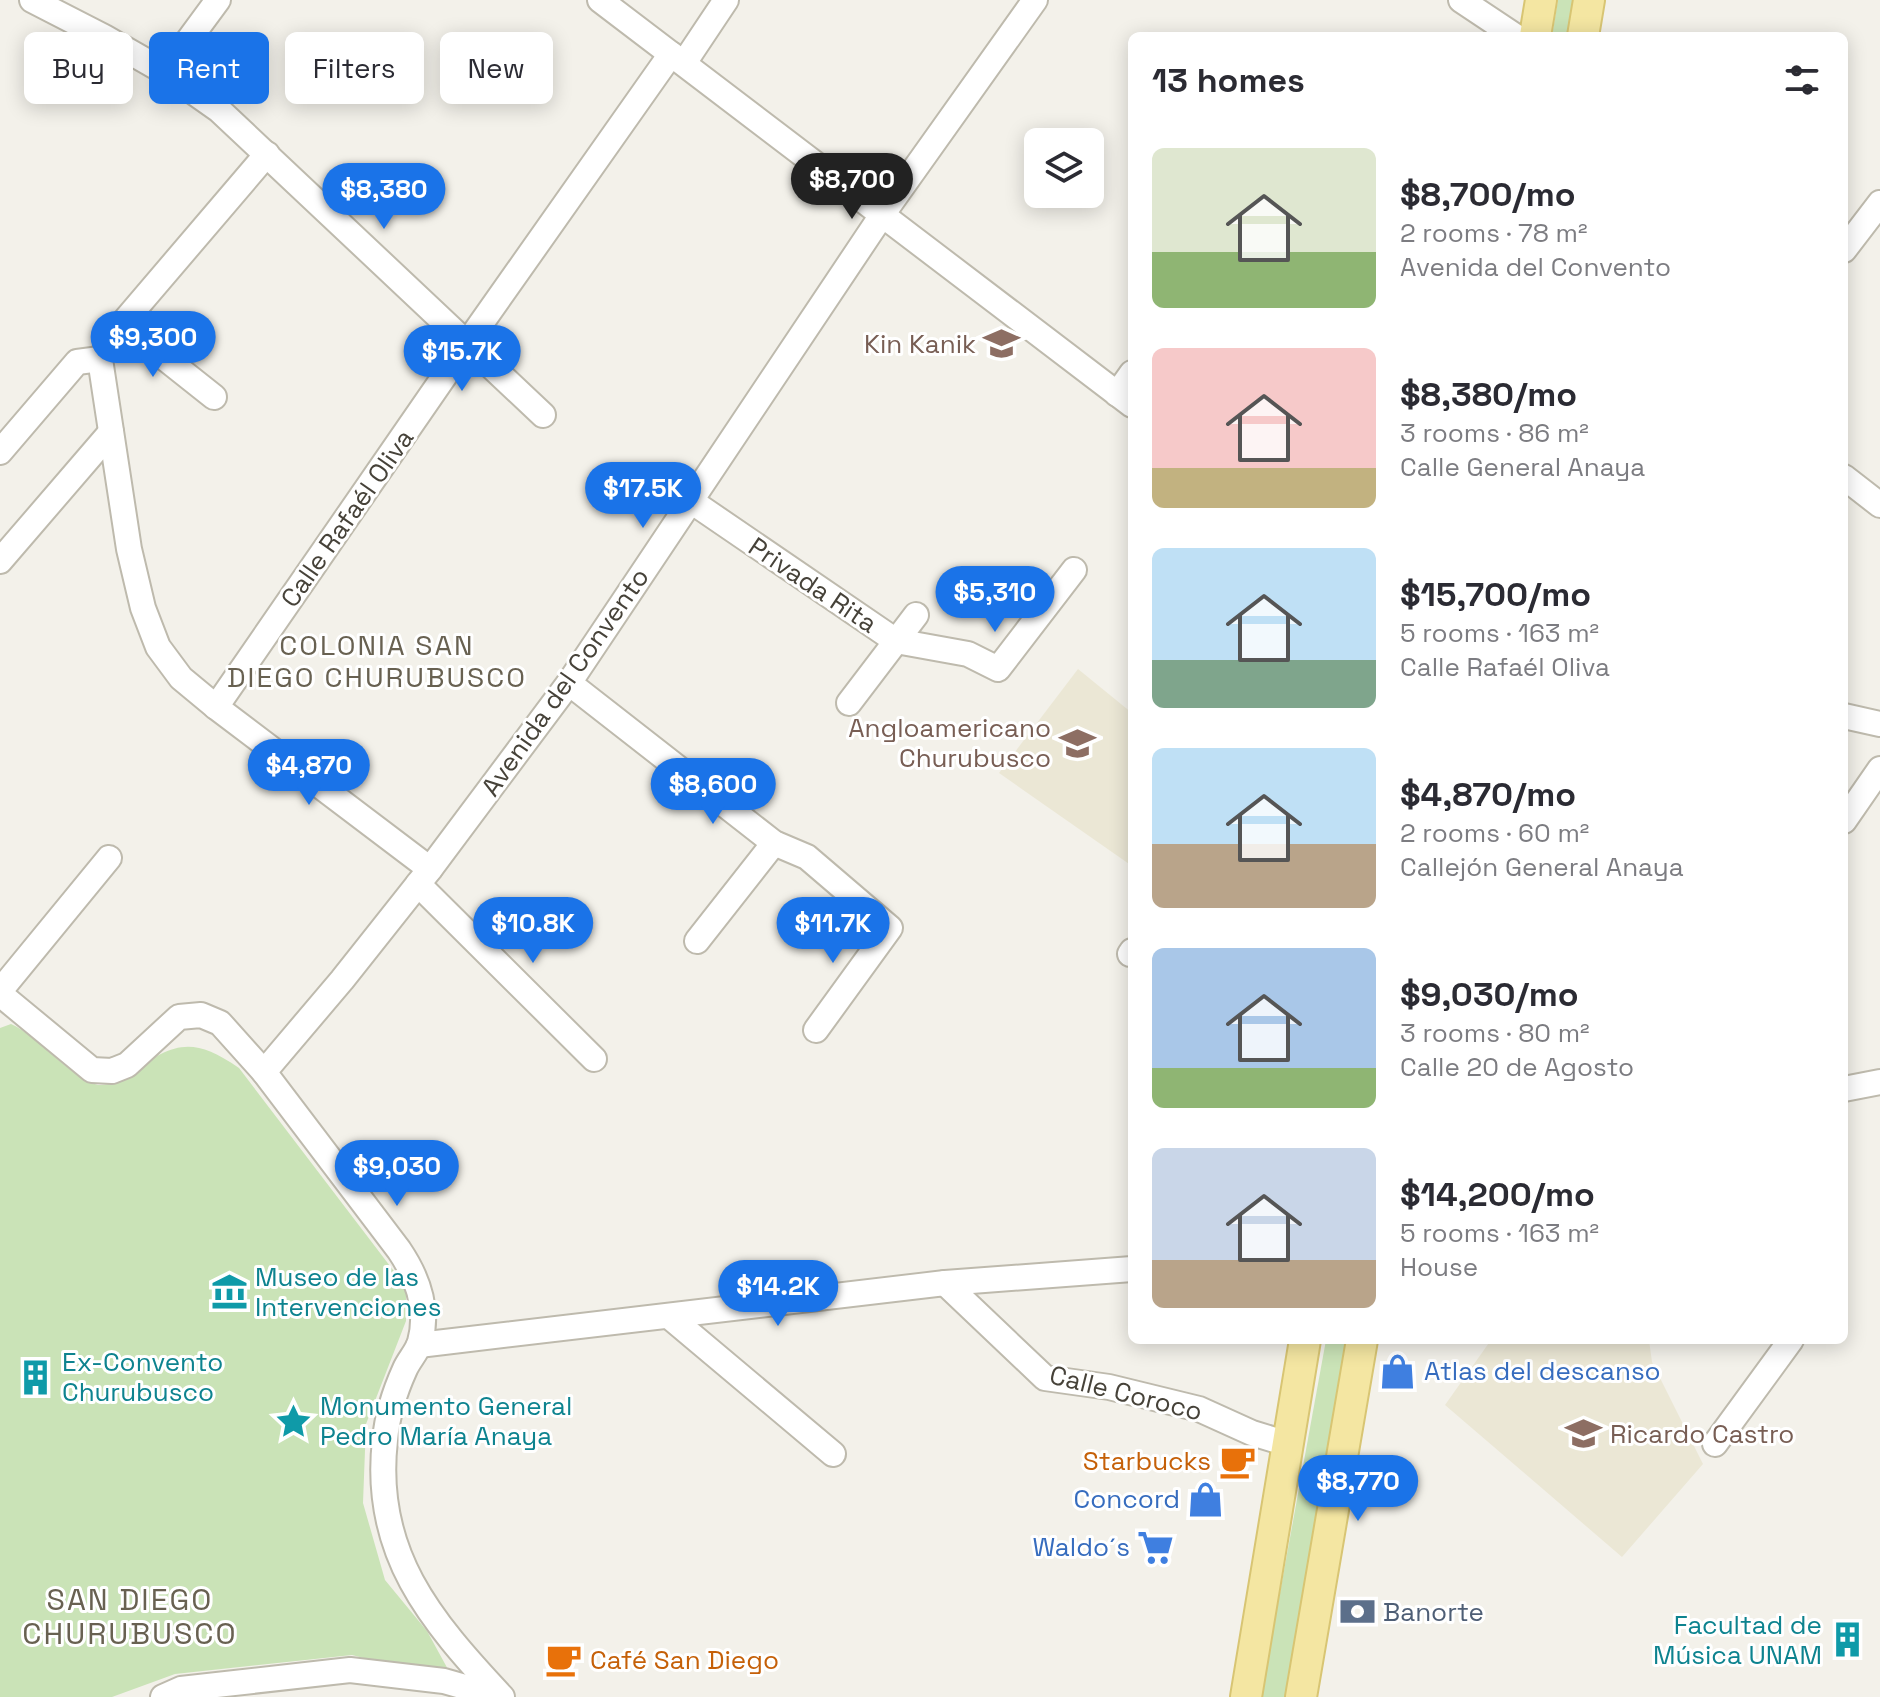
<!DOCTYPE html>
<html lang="en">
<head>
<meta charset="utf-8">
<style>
	:root { --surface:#fff; --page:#f2f2f3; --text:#2b2b33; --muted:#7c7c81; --accent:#1a73e8 }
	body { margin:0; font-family:"Space Grotesk",sans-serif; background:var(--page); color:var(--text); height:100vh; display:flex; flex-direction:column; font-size:30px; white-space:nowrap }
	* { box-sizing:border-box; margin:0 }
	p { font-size:26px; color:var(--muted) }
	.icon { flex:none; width:44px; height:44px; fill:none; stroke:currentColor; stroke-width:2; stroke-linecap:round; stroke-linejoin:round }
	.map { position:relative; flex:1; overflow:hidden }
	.panel { position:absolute; left:1128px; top:32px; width:720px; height:1312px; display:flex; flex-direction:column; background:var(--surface); border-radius:12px; box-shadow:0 4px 20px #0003 }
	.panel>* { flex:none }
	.hud { position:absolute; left:24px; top:32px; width:760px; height:72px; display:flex; gap:16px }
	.tools { position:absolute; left:1024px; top:128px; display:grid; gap:16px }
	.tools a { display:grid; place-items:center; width:80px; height:80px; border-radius:12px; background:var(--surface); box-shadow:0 4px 20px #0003; font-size:40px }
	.price { position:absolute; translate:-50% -68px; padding:0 18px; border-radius:28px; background:var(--accent); color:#fff; font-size:26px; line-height:52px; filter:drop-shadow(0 2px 4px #0008) }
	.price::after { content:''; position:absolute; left:50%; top:48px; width:24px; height:18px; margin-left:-12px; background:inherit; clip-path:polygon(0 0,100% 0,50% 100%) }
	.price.active { background:#222; color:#fff }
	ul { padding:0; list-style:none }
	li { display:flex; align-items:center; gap:24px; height:200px; padding:0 24px }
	li span { display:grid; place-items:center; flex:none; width:224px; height:160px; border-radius:12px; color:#555 }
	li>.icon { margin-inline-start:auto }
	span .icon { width:96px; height:96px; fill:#fffc; stroke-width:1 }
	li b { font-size:34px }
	h2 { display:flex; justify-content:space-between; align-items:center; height:96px; padding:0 24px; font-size:34px }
	.pill { padding:0 28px; border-radius:12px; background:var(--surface); box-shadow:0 4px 20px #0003; font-size:28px; line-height:72px }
	.pill.active { background:var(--accent); color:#fff }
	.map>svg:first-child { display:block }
	.education { fill:#ebe7d5 }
	.green { fill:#cae3b7 }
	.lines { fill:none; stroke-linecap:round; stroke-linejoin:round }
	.minor-casing { stroke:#bebaad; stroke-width:28 }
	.major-casing { stroke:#d8c573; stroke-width:34 }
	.minor { stroke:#fff; stroke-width:24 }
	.major { stroke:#f4e6a2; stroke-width:30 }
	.labels { text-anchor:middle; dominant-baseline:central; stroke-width:6; stroke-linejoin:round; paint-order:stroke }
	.education-label { font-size:26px; fill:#785e54; stroke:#fff; text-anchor:end }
	.street-label { font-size:26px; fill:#464239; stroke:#fff }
	.culture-label { font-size:26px; fill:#0d838f; stroke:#fff; text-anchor:start }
	.shop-label { font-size:26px; fill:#366cbe; stroke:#fff; text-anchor:end }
	.food-label { font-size:26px; fill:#c56008; stroke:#fff; text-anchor:end }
	.service-label { font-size:26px; fill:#4e5e75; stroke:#fff; text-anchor:start }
	.neighbourhood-label { font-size:28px; letter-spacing:2px; fill:#686151; stroke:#fff }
	.quarter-label { font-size:30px; letter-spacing:2px; fill:#686151; stroke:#fff }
</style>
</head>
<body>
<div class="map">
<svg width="1880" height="1697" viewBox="0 0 1880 1697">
	<rect width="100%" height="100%" fill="#f3f1ea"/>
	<g class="education">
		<path d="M1078,669L1132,713V866L999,773Z"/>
		<path d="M1491,1340H1649L1652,1362L1703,1464L1622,1557L1445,1405Z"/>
	</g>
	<g class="green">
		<path d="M1558,0H1579L1573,36H1552Z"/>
		<path d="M11,1024C38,1036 73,1080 98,1085C108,1086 119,1080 127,1075C173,1044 190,1034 239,1068L406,1287V1321L366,1424L363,1503L385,1580L427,1631L450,1673L449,1680L352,1655L175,1674L112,1697H0V1028Z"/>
		<path d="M1326,1340H1351L1289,1697H1261Z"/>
	</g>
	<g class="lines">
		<defs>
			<g id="minor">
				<path d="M32,0L104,37L165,72L219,110L543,415"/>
				<path d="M600,0L1132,405"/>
				<path d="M1461,0L1515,36"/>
				<path d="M684,63L726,0"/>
				<path d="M165,72L218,0"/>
				<path d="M267,154L122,324L100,359L129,549L143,608L158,647L181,678L216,707L430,869"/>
				<path d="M1844,250L1880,203"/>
				<path d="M122,324L214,397"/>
				<path d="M1117,394L1132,373"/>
				<path d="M0,452L77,362L100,359"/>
				<path d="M1844,477L1880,505"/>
				<path d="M691,501L896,641L968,654L998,669L1074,570"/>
				<path d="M0,561L111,432"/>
				<path d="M569,683L774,843L807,857L890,928L816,1030"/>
				<path d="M849,703L916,615"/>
				<path d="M216,707L468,342L671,54"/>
				<path d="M1844,716L1880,724"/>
				<path d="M1844,821L1880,769"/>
				<path d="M418,884L594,1059"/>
				<path d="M697,941L774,843"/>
				<path d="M1130,954L1132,951"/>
				<path d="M0,991L109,858"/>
				<path d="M0,994L92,1070L112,1071L127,1065L179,1017L201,1015L220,1023L264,1072L399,1250C418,1278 429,1309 420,1342C417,1352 409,1360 405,1369C395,1391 387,1416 385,1440C372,1552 430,1620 502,1697"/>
				<path d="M264,1072L342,980L430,869L569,683L882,215L1035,0"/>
				<path d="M1844,1089L1880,1082"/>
				<path d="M945,1283L1045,1378L1109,1387L1199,1409L1252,1433L1288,1444"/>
				<path d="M670,1317L833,1454"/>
				<path d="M419,1345L945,1283L1132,1269"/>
				<path d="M1715,1444L1791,1340"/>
				<path d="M163,1697L181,1689L350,1670L444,1681L500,1697"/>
			</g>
			<g id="major">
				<path d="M1535,36L1541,0"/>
				<path d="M1583,36L1589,0"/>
				<path d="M1246,1697L1305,1340"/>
				<path d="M1301,1697L1362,1340"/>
			</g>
		</defs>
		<use href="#minor" class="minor-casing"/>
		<use href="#major" class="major-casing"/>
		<use href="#minor" class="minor"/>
		<use href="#major" class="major"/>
	</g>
	<defs>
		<symbol id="school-bare" viewBox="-9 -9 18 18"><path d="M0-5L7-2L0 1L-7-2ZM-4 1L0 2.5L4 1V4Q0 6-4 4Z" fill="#8d6e63" stroke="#fff" stroke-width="2.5" paint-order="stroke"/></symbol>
		<symbol id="university-bare" viewBox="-9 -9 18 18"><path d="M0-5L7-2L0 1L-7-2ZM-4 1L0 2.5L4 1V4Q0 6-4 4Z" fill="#8d6e63" stroke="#fff" stroke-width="2.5" paint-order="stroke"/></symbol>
		<symbol id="museum-bare" viewBox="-9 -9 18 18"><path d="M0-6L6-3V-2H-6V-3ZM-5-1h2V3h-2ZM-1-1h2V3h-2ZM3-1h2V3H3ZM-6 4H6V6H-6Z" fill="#0f9aa8" stroke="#fff" stroke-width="2.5" paint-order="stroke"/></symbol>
		<symbol id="shop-bare" viewBox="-9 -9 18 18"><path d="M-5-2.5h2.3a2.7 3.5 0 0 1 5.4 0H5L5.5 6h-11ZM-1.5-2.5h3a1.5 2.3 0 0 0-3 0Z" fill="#3f7fe0" stroke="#fff" stroke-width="2.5" paint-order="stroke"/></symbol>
		<symbol id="building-bare" viewBox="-9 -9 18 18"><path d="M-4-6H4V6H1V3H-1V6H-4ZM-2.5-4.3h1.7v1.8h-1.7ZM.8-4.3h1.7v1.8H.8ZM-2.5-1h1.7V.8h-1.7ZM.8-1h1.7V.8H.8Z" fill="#0f9aa8" stroke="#fff" stroke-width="2.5" paint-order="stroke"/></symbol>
		<symbol id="sight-bare" viewBox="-9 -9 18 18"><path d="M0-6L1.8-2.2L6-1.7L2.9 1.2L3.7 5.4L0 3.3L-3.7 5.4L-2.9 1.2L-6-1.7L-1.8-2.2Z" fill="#0f9aa8" stroke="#fff" stroke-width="2.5" paint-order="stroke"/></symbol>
		<symbol id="cafe-bare" viewBox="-9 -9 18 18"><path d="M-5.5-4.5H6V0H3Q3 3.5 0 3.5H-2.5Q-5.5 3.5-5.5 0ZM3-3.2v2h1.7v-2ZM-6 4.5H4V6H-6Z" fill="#e8710a" stroke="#fff" stroke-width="2.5" paint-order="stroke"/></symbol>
		<symbol id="supermarket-bare" viewBox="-9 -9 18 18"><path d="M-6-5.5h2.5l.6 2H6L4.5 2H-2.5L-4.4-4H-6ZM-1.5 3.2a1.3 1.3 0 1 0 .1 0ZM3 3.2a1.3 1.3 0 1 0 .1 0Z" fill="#3f7fe0" stroke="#fff" stroke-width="2.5" paint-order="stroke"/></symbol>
		<symbol id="bank-bare" viewBox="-9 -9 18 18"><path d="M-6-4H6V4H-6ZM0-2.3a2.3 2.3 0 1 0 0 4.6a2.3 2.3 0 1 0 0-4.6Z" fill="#5c6f8a" stroke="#fff" stroke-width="2.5" paint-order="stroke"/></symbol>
	</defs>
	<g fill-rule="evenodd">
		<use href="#school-bare" x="976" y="318" width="51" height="51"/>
		<use href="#university-bare" x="1052" y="718" width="51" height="51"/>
		<use href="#museum-bare" x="204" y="1266" width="51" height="51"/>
		<use href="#shop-bare" x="1372" y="1346" width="51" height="51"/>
		<use href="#building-bare" x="10" y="1352" width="51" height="51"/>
		<use href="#sight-bare" x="268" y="1396" width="51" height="51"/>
		<use href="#school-bare" x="1558" y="1408" width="51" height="51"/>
		<use href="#cafe-bare" x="1212" y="1436" width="51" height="51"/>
		<use href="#shop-bare" x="1180" y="1474" width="51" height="51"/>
		<use href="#supermarket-bare" x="1130" y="1522" width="51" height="51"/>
		<use href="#bank-bare" x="1332" y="1586" width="51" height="51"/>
		<use href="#building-bare" x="1822" y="1614" width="51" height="51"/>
		<use href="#cafe-bare" x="538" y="1634" width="51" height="51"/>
	</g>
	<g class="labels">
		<g class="education-label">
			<text x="976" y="344">Kin Kanik</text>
			<text x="1051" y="728">Angloamericano<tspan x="1051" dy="30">Churubusco</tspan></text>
			<text x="1610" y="1434" text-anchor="start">Ricardo Castro</text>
		</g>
		<g class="street-label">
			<text transform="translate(347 518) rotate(-55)">Calle Rafaél Oliva</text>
			<text transform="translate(813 585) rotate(34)">Privada Rita</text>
			<text transform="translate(565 682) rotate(-55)">Avenida del Convento</text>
			<text transform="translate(1126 1393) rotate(14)">Calle Coroco</text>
		</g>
		<g class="culture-label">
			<text x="255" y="1277">Museo de las<tspan x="255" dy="30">Intervenciones</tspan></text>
			<text x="62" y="1362">Ex-Convento<tspan x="62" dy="30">Churubusco</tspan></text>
			<text x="320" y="1406">Monumento General<tspan x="320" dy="30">Pedro María Anaya</tspan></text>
			<text x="1822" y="1625" text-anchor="end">Facultad de<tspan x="1822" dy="30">Música UNAM</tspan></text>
		</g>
		<g class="shop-label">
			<text x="1424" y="1371" text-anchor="start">Atlas del descanso</text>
			<text x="1180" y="1499">Concord</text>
			<text x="1130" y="1547">Waldo´s</text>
		</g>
		<g class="food-label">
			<text x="1211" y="1461">Starbucks</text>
			<text x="590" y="1660" text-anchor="start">Café San Diego</text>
		</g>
		<g class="service-label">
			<text x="1383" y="1612">Banorte</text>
		</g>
		<g class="neighbourhood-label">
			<text x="377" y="645">COLONIA SAN<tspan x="377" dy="32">DIEGO CHURUBUSCO</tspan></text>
		</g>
		<g class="quarter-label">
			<text x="130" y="1599">SAN DIEGO<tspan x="130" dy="34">CHURUBUSCO</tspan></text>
		</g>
	</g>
</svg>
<div class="tools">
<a><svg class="icon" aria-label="layers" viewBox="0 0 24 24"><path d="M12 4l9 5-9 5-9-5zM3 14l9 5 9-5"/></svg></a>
</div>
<b class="price active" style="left:852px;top:221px">$8,700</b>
<b class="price" style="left:384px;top:231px">$8,380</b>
<b class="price" style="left:153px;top:379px">$9,300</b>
<b class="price" style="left:462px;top:393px">$15.7K</b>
<b class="price" style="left:643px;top:530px">$17.5K</b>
<b class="price" style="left:995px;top:634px">$5,310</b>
<b class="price" style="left:309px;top:807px">$4,870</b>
<b class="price" style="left:713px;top:826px">$8,600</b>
<b class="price" style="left:533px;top:965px">$10.8K</b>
<b class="price" style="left:833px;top:965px">$11.7K</b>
<b class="price" style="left:397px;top:1208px">$9,030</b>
<b class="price" style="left:778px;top:1328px">$14.2K</b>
<b class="price" style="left:1358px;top:1523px">$8,770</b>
<div class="hud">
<a class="pill">Buy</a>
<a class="pill active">Rent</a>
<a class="pill">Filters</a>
<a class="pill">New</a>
</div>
<section class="panel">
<h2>13 homes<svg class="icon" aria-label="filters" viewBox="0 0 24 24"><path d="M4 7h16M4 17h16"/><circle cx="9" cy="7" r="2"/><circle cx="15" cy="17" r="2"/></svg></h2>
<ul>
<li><span style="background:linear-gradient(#dfe7d0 65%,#8fb573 0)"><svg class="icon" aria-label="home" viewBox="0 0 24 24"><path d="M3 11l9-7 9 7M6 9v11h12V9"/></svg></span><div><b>$8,700/mo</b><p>2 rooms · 78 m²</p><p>Avenida del Convento</p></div></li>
<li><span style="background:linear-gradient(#f6c9c9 75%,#c2b280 0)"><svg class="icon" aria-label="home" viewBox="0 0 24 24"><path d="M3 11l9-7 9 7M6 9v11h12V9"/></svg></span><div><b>$8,380/mo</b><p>3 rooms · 86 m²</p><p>Calle General Anaya</p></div></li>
<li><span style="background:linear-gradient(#bfe0f5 70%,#7fa58c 0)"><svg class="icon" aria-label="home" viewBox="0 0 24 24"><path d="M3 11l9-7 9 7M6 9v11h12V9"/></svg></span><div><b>$15,700/mo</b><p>5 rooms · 163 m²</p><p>Calle Rafaél Oliva</p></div></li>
<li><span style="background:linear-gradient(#bfe0f5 60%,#b9a48a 0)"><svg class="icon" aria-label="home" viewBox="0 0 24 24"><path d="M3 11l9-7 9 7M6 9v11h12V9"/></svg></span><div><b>$4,870/mo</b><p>2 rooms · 60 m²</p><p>Callejón General Anaya</p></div></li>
<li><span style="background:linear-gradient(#a9c7e8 75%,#8fb573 0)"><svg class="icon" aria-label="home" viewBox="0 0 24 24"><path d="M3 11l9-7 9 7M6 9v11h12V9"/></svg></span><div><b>$9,030/mo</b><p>3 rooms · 80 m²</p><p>Calle 20 de Agosto</p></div></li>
<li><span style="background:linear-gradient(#c9d6e8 70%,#b9a48a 0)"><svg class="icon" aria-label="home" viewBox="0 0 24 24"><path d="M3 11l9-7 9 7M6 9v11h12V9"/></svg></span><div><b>$14,200/mo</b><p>5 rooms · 163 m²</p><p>House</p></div></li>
</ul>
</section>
</div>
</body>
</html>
